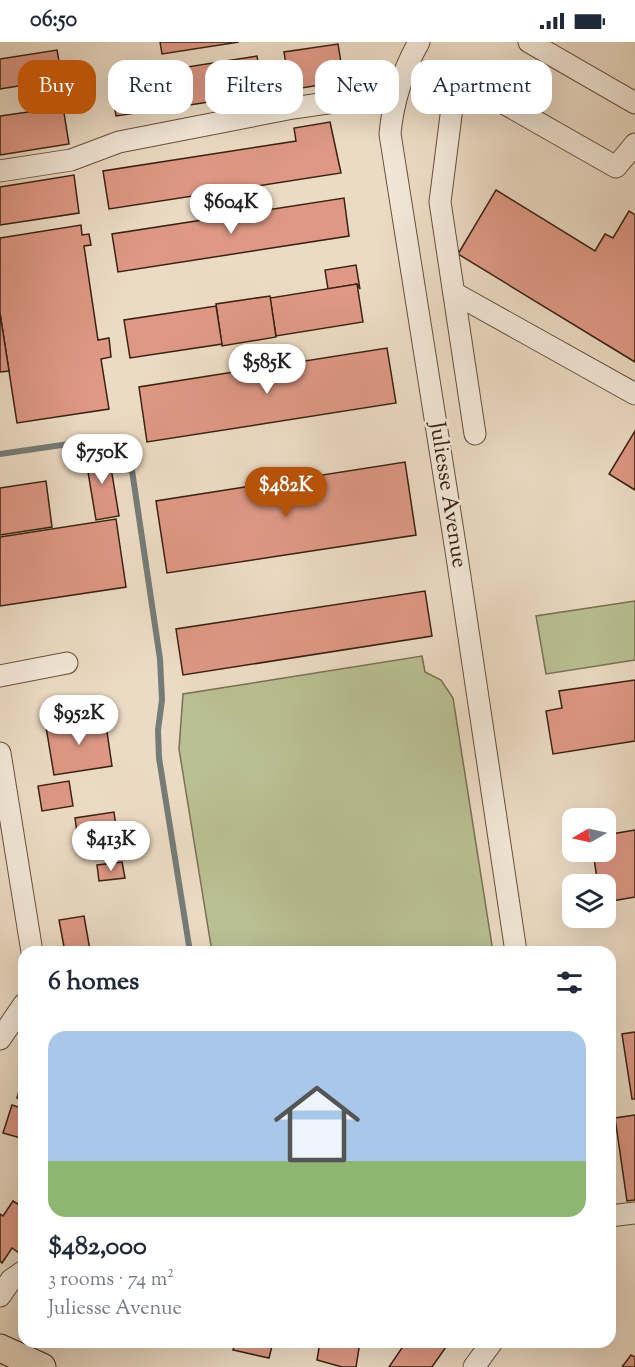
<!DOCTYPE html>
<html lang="en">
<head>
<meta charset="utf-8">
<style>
	:root { --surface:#fff; --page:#f2f2f3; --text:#1f2937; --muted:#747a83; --accent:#b45309 }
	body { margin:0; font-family:"Sorts Mill Goudy",serif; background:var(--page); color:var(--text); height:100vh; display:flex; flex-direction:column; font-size:22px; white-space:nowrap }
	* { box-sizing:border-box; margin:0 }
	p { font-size:20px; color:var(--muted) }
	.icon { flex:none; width:33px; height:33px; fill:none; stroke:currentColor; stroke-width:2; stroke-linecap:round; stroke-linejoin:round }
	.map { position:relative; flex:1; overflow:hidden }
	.drawer { position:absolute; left:18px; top:904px; width:598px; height:402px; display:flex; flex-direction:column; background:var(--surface); border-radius:18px; box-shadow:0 6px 24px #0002 }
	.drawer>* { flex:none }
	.top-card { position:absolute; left:18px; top:18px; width:600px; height:54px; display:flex; gap:12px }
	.needle { width:39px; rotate:261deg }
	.buttons { position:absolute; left:562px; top:766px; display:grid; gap:12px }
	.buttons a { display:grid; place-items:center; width:54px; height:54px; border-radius:12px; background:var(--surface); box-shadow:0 6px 24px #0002; font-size:30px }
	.price { position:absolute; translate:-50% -51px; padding:0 14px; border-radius:21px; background:#fff; color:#222; font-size:20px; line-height:39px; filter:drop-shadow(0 2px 3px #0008) }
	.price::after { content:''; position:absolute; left:50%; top:36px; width:18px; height:14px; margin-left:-9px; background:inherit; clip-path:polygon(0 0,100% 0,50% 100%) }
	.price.on { background:var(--accent); color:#fff }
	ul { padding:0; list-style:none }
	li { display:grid; align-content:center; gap:12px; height:318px; padding:0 30px }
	li span { display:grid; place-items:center; height:186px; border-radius:18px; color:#555 }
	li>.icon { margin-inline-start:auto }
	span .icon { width:108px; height:108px; fill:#fffc; stroke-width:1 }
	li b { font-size:26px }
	h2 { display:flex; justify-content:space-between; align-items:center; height:72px; padding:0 30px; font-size:26px }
	.pill { padding:0 21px; border-radius:18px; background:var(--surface); box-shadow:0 6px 24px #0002; font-size:21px; line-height:54px }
	.pill.on { background:var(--accent); color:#fff }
	.status { display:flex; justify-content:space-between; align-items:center; height:42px; padding:0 30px; background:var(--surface); direction:ltr }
	.status svg { height:16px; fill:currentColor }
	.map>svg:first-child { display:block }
	.green { fill:#b9c093; stroke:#797152; stroke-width:1.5 }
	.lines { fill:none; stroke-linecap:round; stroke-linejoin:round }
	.stream { stroke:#757c78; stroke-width:6 }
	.building { fill:#de9885; stroke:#392210; stroke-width:1.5 }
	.minor-casing { stroke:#66503d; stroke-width:23 }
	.major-casing { stroke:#392210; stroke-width:29 }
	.minor { stroke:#f3e8d9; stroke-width:21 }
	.major { stroke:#ecdbc4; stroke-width:27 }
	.labels { text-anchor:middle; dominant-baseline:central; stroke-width:5; stroke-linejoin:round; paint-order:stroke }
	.street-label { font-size:22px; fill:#392210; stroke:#f3e8d9 }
</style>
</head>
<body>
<div class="status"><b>06:50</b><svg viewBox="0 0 49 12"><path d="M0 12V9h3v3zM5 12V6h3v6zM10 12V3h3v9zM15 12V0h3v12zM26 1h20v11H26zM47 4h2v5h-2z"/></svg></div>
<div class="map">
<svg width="635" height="1325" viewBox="0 0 635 1325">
	<rect width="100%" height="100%" fill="#ecdbc4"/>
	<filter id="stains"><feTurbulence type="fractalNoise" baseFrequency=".00333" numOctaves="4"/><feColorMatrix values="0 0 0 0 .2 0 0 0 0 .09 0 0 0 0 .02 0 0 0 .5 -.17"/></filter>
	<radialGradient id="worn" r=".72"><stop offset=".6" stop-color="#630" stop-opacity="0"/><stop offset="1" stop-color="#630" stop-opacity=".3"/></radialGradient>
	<g class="green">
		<path d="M635,559V618L546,632L536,574Z"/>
		<path d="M422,614L425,630L441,638L453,656L493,910H212L179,707L183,652Z"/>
	</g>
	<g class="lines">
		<path class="stream" d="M0,412L110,396L121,401L130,415L160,617L162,658L158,688L159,716L190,910"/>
	</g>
	<g class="building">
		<path d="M160,0H239L162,12Z"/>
		<path d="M338,2L344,39L290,48L284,10Z"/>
		<path d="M57,8L62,37L0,47V17Z"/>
		<path d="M257,14L263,52L116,74L110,37Z"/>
		<path d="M63,65L69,102L0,113V74Z"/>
		<path d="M330,80L341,131L109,167L103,129L296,99L294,86Z"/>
		<path d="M74,133L79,171L0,183V145Z"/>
		<path d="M496,148L595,209L605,192L613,196L629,169L635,173V320L458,212Z"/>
		<path d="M344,156L349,194L118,230L112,192Z"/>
		<path d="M81,183L82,193L89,192L91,203L84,204L98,298L109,296L111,315L101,317L109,367L17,381L0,271V196Z"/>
		<path d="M356,223L360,247L357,242L328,247L325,228Z"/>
		<path d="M357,242L363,280L276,294L270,256Z"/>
		<path d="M270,254L276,295L222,304L216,262Z"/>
		<path d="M216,264L222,302L130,316L124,278Z"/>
		<path d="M0,271L9,329L0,330Z"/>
		<path d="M387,306L396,361L147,400L139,345Z"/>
		<path d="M635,389V448L609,432Z"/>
		<path d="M108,408L119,474L96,478L85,412Z"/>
		<path d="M405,420L416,493L167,531L156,459Z"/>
		<path d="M46,439L52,485L0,493V446Z"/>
		<path d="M116,477L126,545L0,564V495Z"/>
		<path d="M425,549L432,594L183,633L176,587Z"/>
		<path d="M635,638V699L553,712L546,669L562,666L559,649Z"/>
		<path d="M105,676L112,724L54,733L46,685Z"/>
		<path d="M69,739L73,764L42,769L38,744Z"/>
		<path d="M114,770L118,801L92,805L91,796L78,798L75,776Z"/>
		<path d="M635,788V855L606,860V843H598L593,810H606V793Z"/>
		<path d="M122,820L125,836L99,839L97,823Z"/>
		<path d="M84,874L90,908L65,910L59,878Z"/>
		<path d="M635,990V1057H632L622,992Z"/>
		<path d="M24,1032V1058L17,1056Z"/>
		<path d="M12,1063L24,1067V1097L3,1091Z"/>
		<path d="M635,1073V1158L627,1159L615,1076Z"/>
		<path d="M13,1159L24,1166V1204L19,1211L12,1206L2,1221L0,1219V1172L3,1174Z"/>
		<path d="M235,1300H273L269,1316L233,1308Z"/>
		<path d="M320,1300H360L356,1325H342L317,1318Z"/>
		<path d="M406,1300H439L446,1305L432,1325H389Z"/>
		<path d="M631,1313L635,1315V1325H622Z"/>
	</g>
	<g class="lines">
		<defs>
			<g id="minor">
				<path d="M419,0C402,30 393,58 390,92L457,515L516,910"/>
				<path d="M529,0L635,61"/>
				<path d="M0,129L71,118L119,100L293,66L396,51"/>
				<path d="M454,251L635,352"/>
				<path d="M475,392L440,160L456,34L616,125L635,102"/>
				<path d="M0,634L67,621"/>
				<path d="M0,711L32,910"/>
				<path d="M0,997L24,962"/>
				<path d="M610,1174L635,1171"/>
				<path d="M0,1254L11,1238L24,1229"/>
				<path d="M474,1325L492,1300"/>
			</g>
			<path id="major" d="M0,1306L42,1325"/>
		</defs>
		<use href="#minor" class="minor-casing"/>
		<use href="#major" class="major-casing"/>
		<use href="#minor" class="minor"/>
		<use href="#major" class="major"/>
	</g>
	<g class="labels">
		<g class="street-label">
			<text transform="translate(447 453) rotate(81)">Juliesse Avenue</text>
		</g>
	</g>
	<rect width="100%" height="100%" filter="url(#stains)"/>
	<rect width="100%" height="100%" fill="url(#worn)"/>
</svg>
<div class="buttons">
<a><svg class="needle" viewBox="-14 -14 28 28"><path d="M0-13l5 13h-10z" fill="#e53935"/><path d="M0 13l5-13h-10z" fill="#747a83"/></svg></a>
<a><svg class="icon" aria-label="layers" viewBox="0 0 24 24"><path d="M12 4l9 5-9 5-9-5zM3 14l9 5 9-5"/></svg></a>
</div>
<b class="price" style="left:231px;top:193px">$604K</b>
<b class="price" style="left:267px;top:353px">$585K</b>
<b class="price" style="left:102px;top:443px">$750K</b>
<b class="price on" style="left:286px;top:476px">$482K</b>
<b class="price" style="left:79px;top:704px">$952K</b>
<b class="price" style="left:111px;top:830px">$413K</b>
<div class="top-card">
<a class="pill on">Buy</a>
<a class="pill">Rent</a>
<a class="pill">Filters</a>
<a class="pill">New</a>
<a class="pill">Apartment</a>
</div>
<section class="drawer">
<h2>6 homes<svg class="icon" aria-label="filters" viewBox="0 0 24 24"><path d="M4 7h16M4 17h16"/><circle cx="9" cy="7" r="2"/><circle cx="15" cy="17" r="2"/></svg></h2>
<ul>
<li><span style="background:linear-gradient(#a9c7e8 70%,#8fb573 0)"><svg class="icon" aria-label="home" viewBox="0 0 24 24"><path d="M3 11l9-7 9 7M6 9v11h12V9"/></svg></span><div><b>$482,000</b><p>3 rooms · 74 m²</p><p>Juliesse Avenue</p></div></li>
</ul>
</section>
</div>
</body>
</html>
